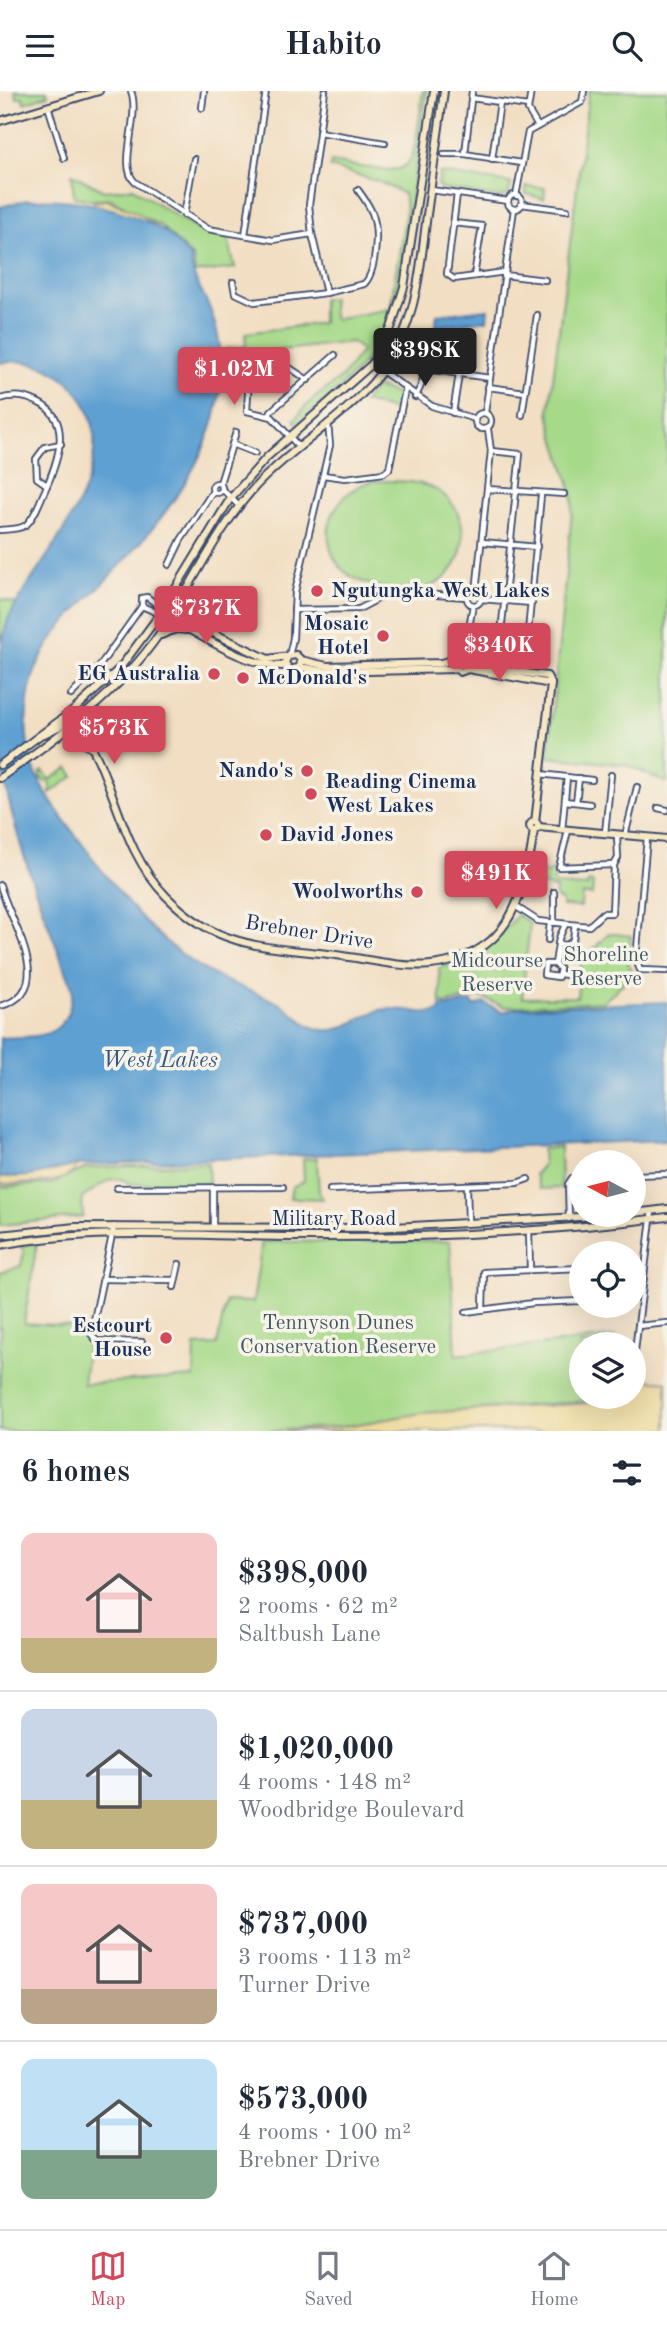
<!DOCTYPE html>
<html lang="en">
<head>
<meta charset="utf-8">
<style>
	:root { --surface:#fff; --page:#f6f6f7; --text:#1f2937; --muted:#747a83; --line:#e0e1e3; --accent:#d1495b }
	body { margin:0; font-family:"Old Standard TT",serif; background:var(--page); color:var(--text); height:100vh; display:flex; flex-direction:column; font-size:26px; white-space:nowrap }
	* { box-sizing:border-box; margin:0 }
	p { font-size:23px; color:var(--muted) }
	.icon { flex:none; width:38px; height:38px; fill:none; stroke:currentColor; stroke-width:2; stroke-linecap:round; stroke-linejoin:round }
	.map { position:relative; height:1340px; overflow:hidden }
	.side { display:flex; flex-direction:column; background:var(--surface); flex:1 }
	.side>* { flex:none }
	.needle { width:46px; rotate:277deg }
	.buttons { position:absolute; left:569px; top:1059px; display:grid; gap:14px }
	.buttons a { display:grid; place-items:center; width:77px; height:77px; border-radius:50%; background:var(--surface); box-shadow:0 7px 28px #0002; font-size:35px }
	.price { position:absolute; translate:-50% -60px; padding:0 16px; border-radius:7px; background:var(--accent); color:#fff; font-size:23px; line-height:46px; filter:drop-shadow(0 2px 4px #0008) }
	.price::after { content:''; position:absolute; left:50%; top:42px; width:21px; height:16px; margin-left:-10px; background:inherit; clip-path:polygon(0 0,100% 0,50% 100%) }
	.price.selected { background:#222; color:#fff }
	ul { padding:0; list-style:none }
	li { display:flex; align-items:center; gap:21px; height:175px; padding:0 21px }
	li+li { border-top:2px solid var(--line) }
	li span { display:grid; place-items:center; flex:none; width:196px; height:140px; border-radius:14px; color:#555 }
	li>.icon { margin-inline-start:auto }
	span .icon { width:84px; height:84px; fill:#fffc; stroke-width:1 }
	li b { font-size:30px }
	h2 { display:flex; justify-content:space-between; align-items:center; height:84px; padding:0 21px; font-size:30px }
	header { display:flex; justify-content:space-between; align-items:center; height:91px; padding:0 21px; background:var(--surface); font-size:32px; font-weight:800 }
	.tabs { display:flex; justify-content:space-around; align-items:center; height:98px; border-top:2px solid var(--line); background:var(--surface); font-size:19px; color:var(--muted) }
	.tabs a { display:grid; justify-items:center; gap:4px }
	.tabs .selected { color:var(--accent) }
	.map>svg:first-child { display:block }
	.green { fill:#a6d988; stroke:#608473; stroke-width:2 }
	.sand { fill:#eeda9e; stroke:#84847e; stroke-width:2 }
	.water { fill:#5ea0d2; stroke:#3c6898; stroke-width:2 }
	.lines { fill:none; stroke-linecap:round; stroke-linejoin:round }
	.street-casing { stroke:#3b496d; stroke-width:8 }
	.secondary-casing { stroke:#3b496d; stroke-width:10 }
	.street { stroke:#fff; stroke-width:4.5 }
	.secondary { stroke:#f7e8c3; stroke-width:6 }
	.poi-dot { fill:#d1495b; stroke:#f7f3e8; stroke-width:2.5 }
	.labels { text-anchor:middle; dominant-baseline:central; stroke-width:7; stroke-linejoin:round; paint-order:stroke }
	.poi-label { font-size:21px; font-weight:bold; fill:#1b2f5e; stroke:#f7f3e8; text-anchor:end }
	.street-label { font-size:21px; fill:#1b2f5e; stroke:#f7f3e8 }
	.park-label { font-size:21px; fill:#3e5a68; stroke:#f7f3e8 }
	.water-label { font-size:23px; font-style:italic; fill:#325787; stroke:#f7f3e8 }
</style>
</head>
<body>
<header><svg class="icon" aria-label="menu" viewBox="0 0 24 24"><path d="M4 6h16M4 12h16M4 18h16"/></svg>Habito<svg class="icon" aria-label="search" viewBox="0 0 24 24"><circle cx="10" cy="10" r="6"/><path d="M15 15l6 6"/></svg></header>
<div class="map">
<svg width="667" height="1340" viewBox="0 0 667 1340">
	<rect width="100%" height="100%" fill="#f7f3e8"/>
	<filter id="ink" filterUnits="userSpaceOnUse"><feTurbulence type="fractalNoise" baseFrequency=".0143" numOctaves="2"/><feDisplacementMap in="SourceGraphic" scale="14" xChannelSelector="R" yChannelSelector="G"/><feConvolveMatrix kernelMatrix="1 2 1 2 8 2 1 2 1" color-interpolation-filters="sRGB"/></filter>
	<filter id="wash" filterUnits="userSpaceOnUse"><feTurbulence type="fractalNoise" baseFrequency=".00686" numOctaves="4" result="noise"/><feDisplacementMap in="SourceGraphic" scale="28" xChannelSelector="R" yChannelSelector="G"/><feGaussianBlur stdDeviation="1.57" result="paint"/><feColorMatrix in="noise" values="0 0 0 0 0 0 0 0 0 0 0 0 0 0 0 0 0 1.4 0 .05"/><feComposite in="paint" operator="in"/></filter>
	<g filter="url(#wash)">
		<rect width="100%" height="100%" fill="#f2dec2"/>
		<g class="green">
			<path d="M15,0H47L48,4L24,12L23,6L17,7Z"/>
			<path d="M423,0H427C421,41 415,82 409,123C403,169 399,218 375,256C357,286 322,310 296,333L294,329L310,311L344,284L362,259L351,251L225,266L224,258L246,255L245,242L322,232V208L332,207L333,225L336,228L390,218L406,120L404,103L380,91L330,76L331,71C420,85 410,90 423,0Z"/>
			<path d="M589,0H667V692L627,674L548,666L573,410C569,379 553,352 549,320Z"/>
			<path d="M440,82L511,92L509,104L498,106L441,98L438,95Z"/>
			<path d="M72,83L104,100L133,97L200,140L228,147L235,177L195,182L193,167L161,135L109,107L91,109L74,106Z"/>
			<path d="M526,95L545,97L544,108L526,103Z"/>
			<path d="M375,296L397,303L400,308L397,320L364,311Z"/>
			<path d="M374,390C394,390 420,389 437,399C478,424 468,489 421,498C397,502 352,494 338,473C315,440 337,397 374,390Z"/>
			<path d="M0,508L17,513L0,550Z"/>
			<path d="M68,677L74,685L50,702V693L41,688L40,682L43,680L50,689Z"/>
			<path d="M550,779H554V794L587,796L588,791L593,792L592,804L582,803L581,816L562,815V810L555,806L556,798L535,792L537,780L550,783Z"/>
			<path d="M517,824L530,832L522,907L577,906L581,871L609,842L631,845L628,872L633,882L604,911L504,916L481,906L441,913L439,877C473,869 496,852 517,824Z"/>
			<path d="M560,1056L561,1097L540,1098L535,1083L543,1074L542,1058Z"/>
			<path d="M317,1067L319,1103L323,1108L290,1107L292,1096L304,1090L303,1068Z"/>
			<path d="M208,1072L209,1093H130C113,1079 100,1096 82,1107L83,1126L0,1134V1096L51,1093L86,1077Z"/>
			<path d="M450,1150L456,1264L617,1245L616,1253H581V1306L633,1307L423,1322L341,1336L266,1340H0V1181L21,1175L24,1160L20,1155L37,1152L24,1232L85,1236L84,1245L88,1251L83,1293L194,1286L195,1255L217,1254L226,1210L253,1211L262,1151Z"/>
		</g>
		<g class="sand">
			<path d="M107,109L138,122L157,136L92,115L94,111Z"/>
			<path d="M77,1074C71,1096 20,1092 0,1093V1086L31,1085Z"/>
			<path d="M635,1288L667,1291V1340H266L341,1336L423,1322L610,1311L633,1307Z"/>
		</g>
		<g class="water">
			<path d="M27,109C74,106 123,116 164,140C174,146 183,159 191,167C191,187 203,201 210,218C222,249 225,284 217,316C203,381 153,441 108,487C72,524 35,554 28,609C25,631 26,654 33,675C44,705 64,729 83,754C116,799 149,843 197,874C223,892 254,899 282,914C297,923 304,936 323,939C344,942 361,924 380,919C399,914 425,926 440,920L441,916L472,911L474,915L484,912L502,921L517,917L667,911V1049L77,1074L31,1085L0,1086V947C43,945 68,949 73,898C44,824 14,750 1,670C0,649 0,623 0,601C0,576 0,552 8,528C35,473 100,409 94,343C90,296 46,263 0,272V116Z"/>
			<path d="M488,218L487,229L435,236L437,224Z"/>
		</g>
	</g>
	<g filter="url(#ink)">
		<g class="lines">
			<defs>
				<g id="street">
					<path d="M131,0C141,26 117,75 135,91L208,138L273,149L312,143"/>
					<path d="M325,0L309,114L312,143L326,202"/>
					<path d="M531,0L528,19L537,34"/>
					<path d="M471,7L528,15"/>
					<path d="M48,15L64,67"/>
					<path d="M202,17L204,0"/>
					<path d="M319,41L385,52"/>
					<path d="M444,63H465L521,72"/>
					<path d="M465,63L472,0"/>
					<path d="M492,68L500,11"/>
					<path d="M431,99L508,110"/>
					<path d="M457,103L447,183L454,188L505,181"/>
					<circle cx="515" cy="111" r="7"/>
					<path d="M516,105L528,41L582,11L584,0"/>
					<path d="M521,113L567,119"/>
					<path d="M184,124L194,68"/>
					<path d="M453,132L482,135L474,185"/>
					<path d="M245,144L266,0"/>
					<path d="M504,184L545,189"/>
					<path d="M233,191L235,202L254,211L326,202L364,193C376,182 378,143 374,128C372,118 364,107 358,99"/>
					<path d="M403,260C424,274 430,282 415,306"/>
					<path d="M250,266L247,320L272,326L299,356"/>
					<path d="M372,273L432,315L475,328"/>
					<path d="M424,278L490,287"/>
					<path d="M251,283L290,277L308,289"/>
					<path d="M488,296L525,301"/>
					<path d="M0,308C12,304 25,305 37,311C77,329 55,377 42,406C38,415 34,427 26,434C19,439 9,438 0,439"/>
					<circle cx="483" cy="330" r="8"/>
					<path d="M453,322L459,283"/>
					<path d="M485,322L514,118"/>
					<path d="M522,324L537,224"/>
					<path d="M269,325L271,320L335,264"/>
					<path d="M232,353L255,362"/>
					<path d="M491,360L520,363L498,570L525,573L541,404"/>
					<path d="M323,384L345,387L384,382L389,378L405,299"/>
					<circle cx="217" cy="397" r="5"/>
					<path d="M220,392L236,341"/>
					<path d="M47,394L37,387L36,368L45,356L61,353"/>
					<path d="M222,398L239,415"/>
					<path d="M487,398L564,403"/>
					<path d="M482,451L537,456"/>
					<path d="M169,474L181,449L213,400"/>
					<circle cx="474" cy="507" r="7"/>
					<path d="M476,501L491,360L488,338"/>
					<path d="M481,508L532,512"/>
					<path d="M142,515L160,523"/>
					<path d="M294,519L359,518L391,501L467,506"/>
					<path d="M289,565L293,547L295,501L330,354L328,332"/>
					<path d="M458,566L468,542L473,514"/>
					<path d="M71,604L98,577L142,515V507L147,506L163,518"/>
					<path d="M540,683L592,689"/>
					<path d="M565,710L590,713"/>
					<path d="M576,711L579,687"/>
					<path d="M658,717L667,719"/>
					<path d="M562,739L567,686"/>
					<path d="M568,740L559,776L614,774"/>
					<path d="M605,742L611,684"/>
					<path d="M625,745L637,696"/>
					<path d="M647,747L636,869L640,879L667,880"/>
					<path d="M0,794C9,830 60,900 0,915"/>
					<path d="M515,815L538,830L589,835L603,822H612L614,774L618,767L617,744"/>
					<path d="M554,832V801"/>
					<path d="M548,849L550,832"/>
					<path d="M558,853L567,854L573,849L575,834"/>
					<path d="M555,873L560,878L558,886L544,884L545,873H555L559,847L565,834"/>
					<path d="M560,883L574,885"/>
					<path d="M634,1084L667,1083"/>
					<path d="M467,1094L468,1132"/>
					<path d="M117,1097L283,1096"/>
					<path d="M330,1099L517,1092L528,1088"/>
					<path d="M569,1128L568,1093L572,1087L581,1086"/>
					<path d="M114,1135L91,1243L97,1250L142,1251"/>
					<path d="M213,1135V1098"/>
					<path d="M529,1140L530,1179"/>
					<path d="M104,1188L175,1189"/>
					<path d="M174,1196L179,1173"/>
					<path d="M483,1217L484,1181L581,1177"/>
					<path d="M466,1221L533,1212L581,1210"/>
					<path d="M638,1235L667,1232"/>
					<path d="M634,1268L652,1120"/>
				</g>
				<g id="secondary">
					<path d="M0,30L99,0"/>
					<path d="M183,506L188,530"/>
					<path d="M171,522L268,568L296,564L301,569L300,576L290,579L285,572L287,567"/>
					<path d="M168,527C203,545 246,576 286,575"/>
					<path d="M161,544L176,538L187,539"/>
					<path d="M301,569L327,575L441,572L456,568"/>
					<path d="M469,571L476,575L547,585L551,593"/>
					<path d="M300,576L327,581L455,578"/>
					<path d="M468,578L469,571L466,566L456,568L454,575L460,581L468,578L551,593"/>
					<path d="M77,632C116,685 118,756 166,805C183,822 204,838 227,846C262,859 300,859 336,864C367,868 400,877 431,874C450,872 470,865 485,854C519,830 529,778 534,739"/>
					<path d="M67,639L90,656"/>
					<path d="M44,643L68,631L77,632"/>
					<path d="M0,674L74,619L120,577L160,523L230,408L267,366L372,273L391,237L404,196L434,0"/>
					<path d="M0,687C60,645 118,603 160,542C193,494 216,439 255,396C300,347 367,316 398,255C417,216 421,173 426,131C432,88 438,44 444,0"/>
					<circle cx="534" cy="735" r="4"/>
					<path d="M535,731L551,593"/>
					<path d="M538,736L667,748"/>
					<path d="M634,1122L667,1118"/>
					<path d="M0,1144L75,1136L374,1137L616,1124"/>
					<path d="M0,1154C97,1136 198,1145 296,1146C420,1147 544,1142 667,1126"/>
				</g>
			</defs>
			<use href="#street" class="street-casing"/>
			<use href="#secondary" class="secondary-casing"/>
			<use href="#street" class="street"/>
			<use href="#secondary" class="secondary"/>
		</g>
	</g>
	<g class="poi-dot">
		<circle cx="317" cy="500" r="7"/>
		<circle cx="383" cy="545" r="7"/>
		<circle cx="214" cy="583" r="7"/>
		<circle cx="243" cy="587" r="7"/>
		<circle cx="307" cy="680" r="7"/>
		<circle cx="311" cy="703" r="7"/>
		<circle cx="266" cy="744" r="7"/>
		<circle cx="417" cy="801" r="7"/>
		<circle cx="166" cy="1247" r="7"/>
	</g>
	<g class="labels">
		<g class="poi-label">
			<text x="331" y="500" text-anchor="start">Ngutungka West Lakes</text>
			<text x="369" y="533">Mosaic<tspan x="369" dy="24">Hotel</tspan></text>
			<text x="200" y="583">EG Australia</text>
			<text x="257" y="587" text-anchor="start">McDonald's</text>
			<text x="293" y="680">Nando's</text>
			<text x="325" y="691" text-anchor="start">Reading Cinema<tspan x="325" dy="24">West Lakes</tspan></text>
			<text x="280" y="744" text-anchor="start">David Jones</text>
			<text x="403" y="801">Woolworths</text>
			<text x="152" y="1235">Estcourt<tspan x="152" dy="24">House</tspan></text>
		</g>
		<g class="street-label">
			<text transform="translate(309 842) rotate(9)">Brebner Drive</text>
			<text x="334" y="1128">Military Road</text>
		</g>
		<g class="park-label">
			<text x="606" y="864">Shoreline<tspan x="606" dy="24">Reserve</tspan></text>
			<text x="497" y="870">Midcourse<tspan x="497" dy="24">Reserve</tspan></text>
			<text x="338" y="1232">Tennyson Dunes<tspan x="338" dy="24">Conservation Reserve</tspan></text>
		</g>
		<g class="water-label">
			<text x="160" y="969">West Lakes</text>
		</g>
	</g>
</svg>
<div class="buttons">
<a><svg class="needle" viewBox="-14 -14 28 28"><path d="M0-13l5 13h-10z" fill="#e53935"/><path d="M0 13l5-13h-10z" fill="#747a83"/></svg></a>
<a><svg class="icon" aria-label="locate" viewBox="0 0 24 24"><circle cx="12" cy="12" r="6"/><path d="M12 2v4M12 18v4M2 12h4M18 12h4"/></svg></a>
<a><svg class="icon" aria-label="layers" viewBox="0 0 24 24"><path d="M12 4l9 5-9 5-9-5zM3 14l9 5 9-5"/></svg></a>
</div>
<b class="price selected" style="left:425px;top:297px">$398K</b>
<b class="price" style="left:234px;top:316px">$1.02M</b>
<b class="price" style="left:206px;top:555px">$737K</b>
<b class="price" style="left:499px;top:592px">$340K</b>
<b class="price" style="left:114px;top:675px">$573K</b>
<b class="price" style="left:496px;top:820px">$491K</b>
</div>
<section class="side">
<h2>6 homes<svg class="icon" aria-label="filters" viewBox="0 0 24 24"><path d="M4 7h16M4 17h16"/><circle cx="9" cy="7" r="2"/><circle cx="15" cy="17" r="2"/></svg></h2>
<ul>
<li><span style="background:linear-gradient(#f6c9c9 75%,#c2b280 0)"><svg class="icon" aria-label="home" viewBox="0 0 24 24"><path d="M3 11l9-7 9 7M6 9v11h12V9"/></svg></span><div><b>$398,000</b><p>2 rooms · 62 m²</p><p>Saltbush Lane</p></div></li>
<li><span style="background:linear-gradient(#c9d6e8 65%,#c2b280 0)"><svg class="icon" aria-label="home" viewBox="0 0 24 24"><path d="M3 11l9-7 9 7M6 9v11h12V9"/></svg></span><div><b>$1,020,000</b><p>4 rooms · 148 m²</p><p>Woodbridge Boulevard</p></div></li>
<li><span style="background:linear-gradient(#f6c9c9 75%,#b9a48a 0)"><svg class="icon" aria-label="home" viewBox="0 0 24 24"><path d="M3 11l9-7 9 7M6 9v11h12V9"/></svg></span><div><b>$737,000</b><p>3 rooms · 113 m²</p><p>Turner Drive</p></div></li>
<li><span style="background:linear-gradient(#bfe0f5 65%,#7fa58c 0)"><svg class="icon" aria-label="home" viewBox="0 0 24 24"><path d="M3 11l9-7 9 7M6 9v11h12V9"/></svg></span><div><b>$573,000</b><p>4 rooms · 100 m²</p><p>Brebner Drive</p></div></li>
</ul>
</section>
<nav class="tabs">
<a class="selected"><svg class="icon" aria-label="map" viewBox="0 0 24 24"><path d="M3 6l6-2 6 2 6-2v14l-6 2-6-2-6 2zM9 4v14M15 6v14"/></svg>Map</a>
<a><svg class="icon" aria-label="saved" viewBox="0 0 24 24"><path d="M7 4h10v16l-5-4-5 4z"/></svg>Saved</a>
<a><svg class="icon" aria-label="home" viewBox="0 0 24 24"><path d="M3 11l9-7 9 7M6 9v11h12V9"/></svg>Home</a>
</nav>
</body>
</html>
